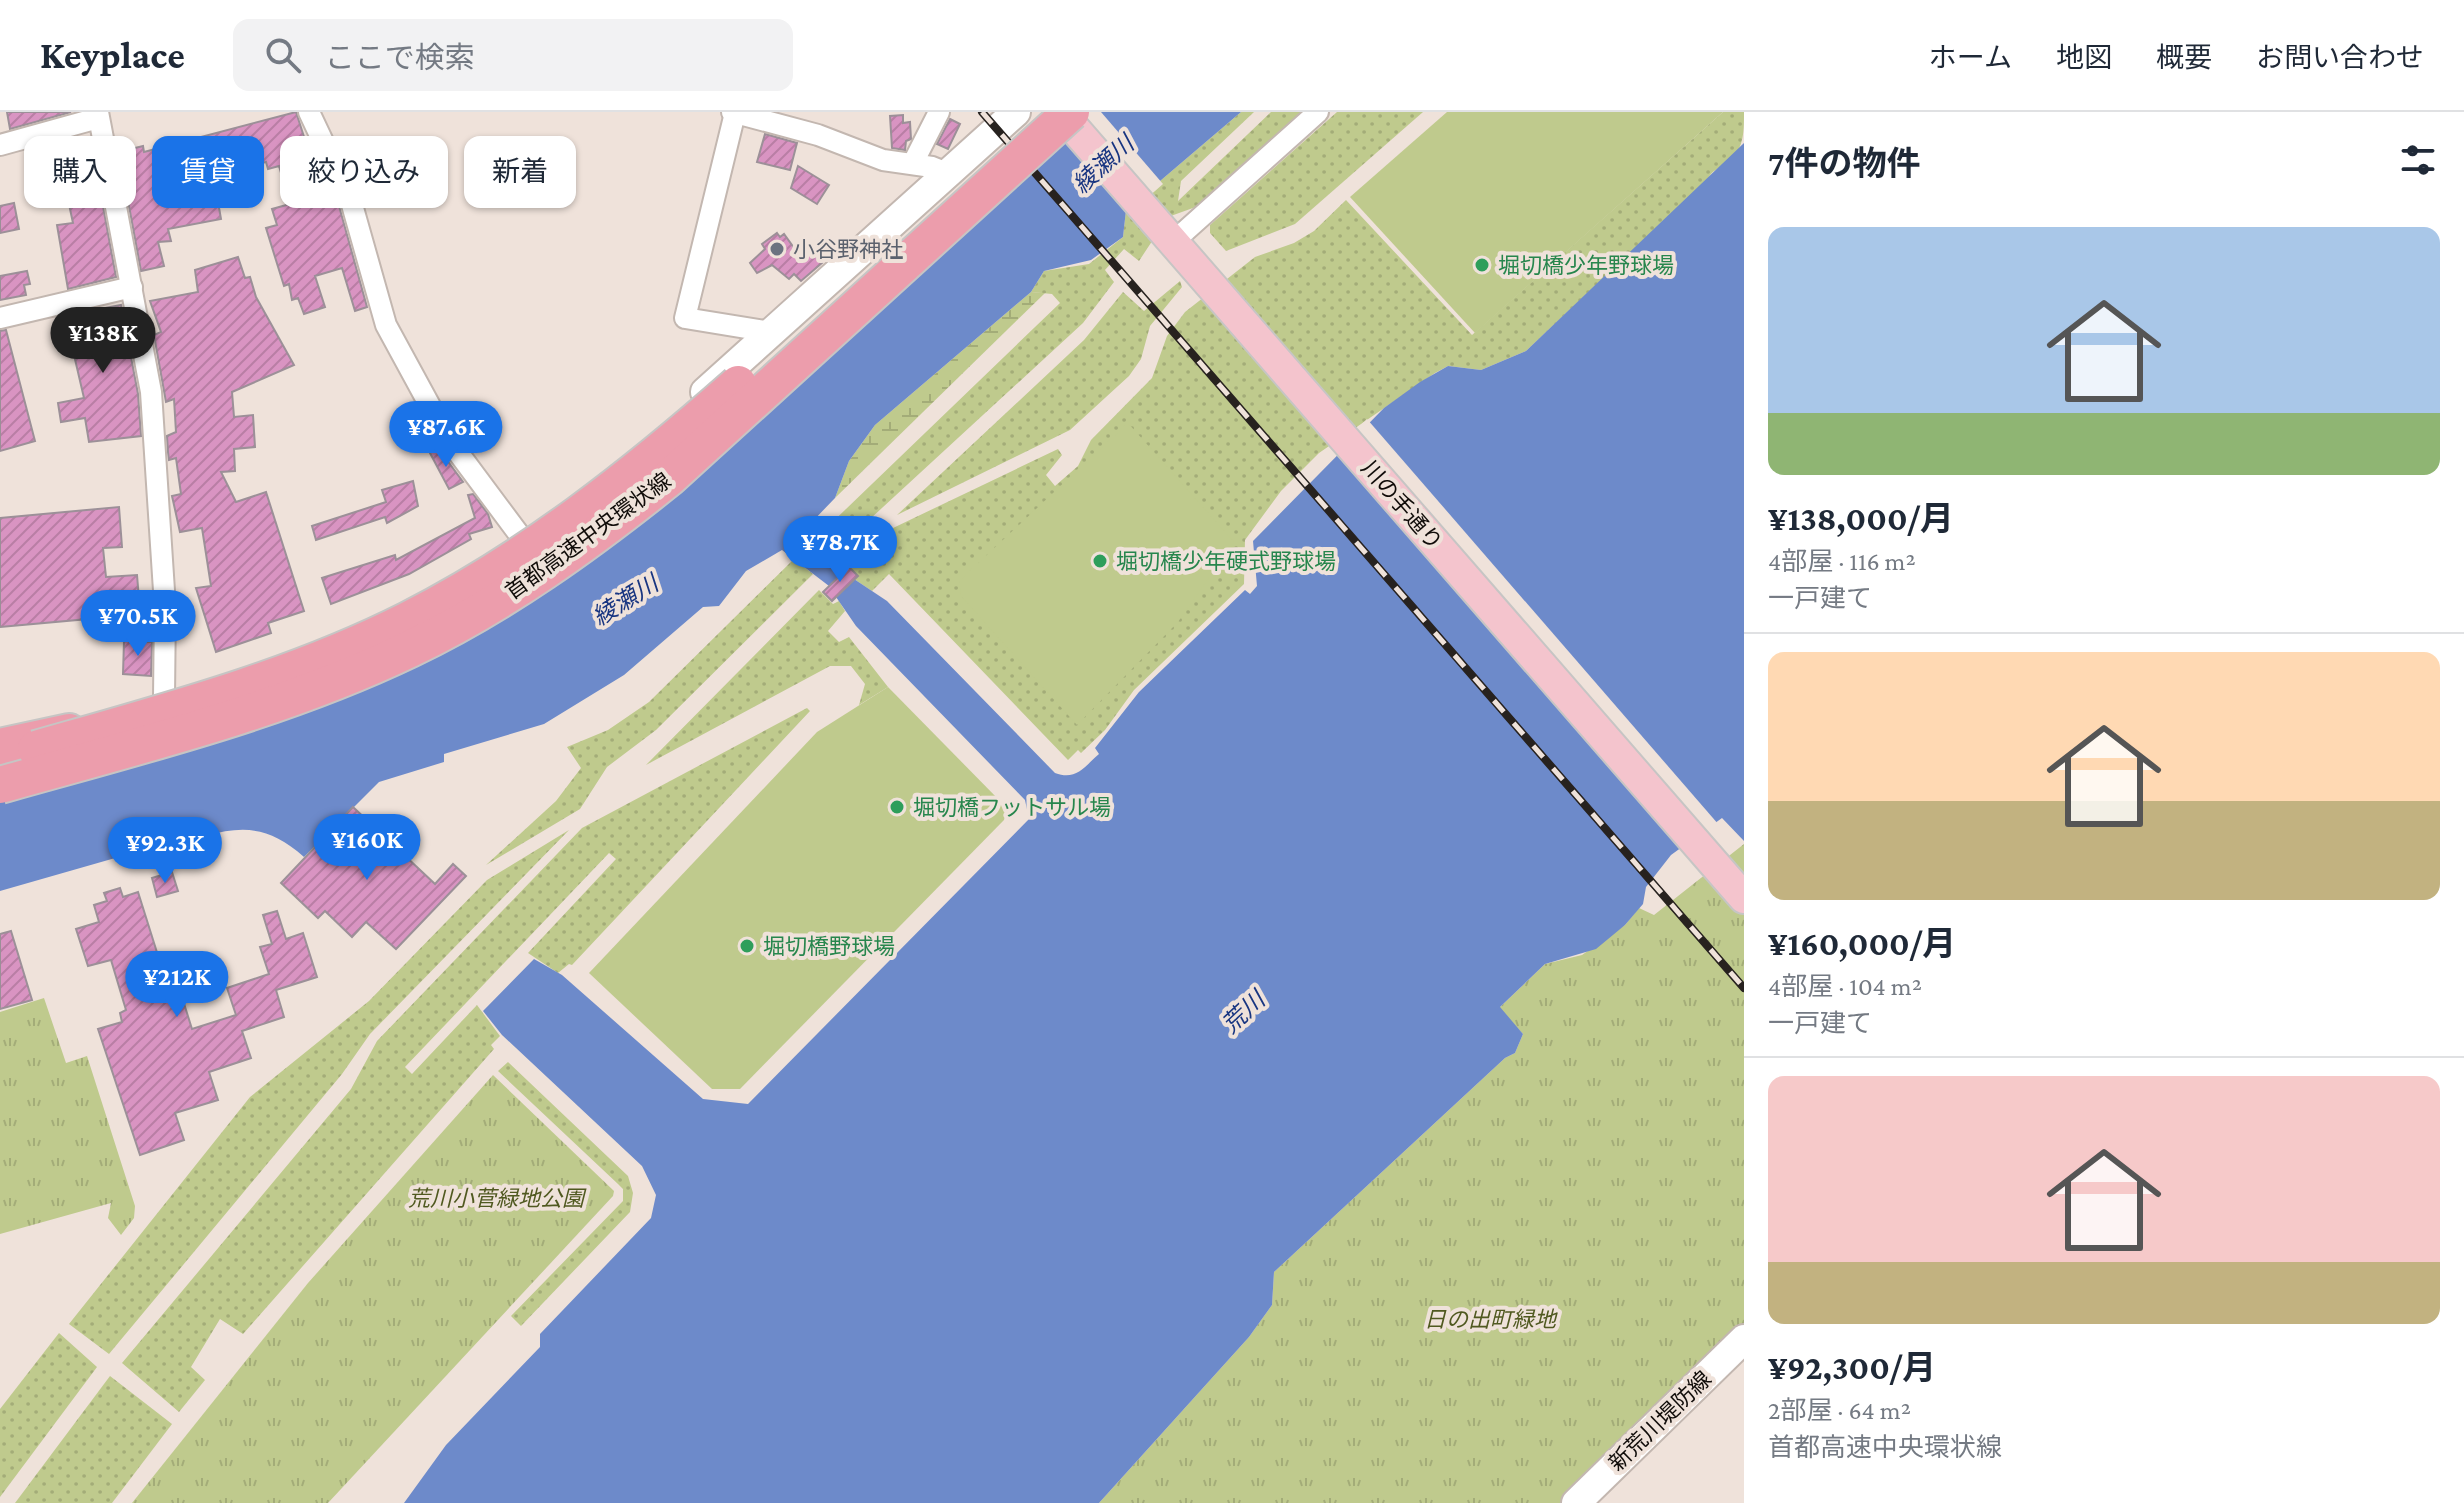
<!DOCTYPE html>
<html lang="ja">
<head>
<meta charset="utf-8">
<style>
	:root { --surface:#fff; --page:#f2f2f3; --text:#1f2937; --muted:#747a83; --line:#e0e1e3; --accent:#1a73e8 }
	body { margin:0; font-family:"Crimson Pro","Noto Sans JP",serif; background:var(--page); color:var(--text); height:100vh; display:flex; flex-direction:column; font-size:30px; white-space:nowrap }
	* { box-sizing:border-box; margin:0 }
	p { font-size:26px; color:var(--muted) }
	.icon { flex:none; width:44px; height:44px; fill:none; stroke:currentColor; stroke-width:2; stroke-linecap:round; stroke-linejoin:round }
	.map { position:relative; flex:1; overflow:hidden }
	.sheet { display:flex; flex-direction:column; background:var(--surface); width:720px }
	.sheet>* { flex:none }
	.top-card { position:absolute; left:24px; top:24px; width:760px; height:72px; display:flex; gap:16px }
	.price { position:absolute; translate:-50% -68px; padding:0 18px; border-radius:28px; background:var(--accent); color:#fff; font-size:26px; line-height:52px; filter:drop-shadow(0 2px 4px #0008) }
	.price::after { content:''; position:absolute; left:50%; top:48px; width:24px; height:18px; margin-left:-12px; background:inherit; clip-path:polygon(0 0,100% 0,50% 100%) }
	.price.current { background:#222; color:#fff }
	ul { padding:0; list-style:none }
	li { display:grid; align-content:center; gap:16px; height:424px; padding:0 24px }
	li+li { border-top:2px solid var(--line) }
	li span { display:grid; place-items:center; height:248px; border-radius:16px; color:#555 }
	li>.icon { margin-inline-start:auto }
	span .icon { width:144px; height:144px; fill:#fffc; stroke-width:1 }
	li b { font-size:34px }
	h2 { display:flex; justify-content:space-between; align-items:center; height:96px; padding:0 24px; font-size:34px }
	.pill { padding:0 28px; border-radius:16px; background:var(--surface); box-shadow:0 2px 6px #0004; font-size:28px; line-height:72px }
	.pill.current { background:var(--accent); color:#fff }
	header { display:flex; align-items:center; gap:48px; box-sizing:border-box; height:112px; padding:0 40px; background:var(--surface); border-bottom:2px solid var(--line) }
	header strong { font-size:38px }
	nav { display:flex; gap:44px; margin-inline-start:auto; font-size:28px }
	.search { width:560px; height:72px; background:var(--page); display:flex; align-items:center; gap:20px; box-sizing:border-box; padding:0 28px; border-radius:16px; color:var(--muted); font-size:30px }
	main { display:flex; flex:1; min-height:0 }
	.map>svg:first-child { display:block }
	.grass { fill:url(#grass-dots) }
	.wetland { fill:url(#wetland-marsh) }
	.park { fill:url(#park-tufts) }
	.garden { fill:#bfca8d }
	.water { fill:#6d8aca }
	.pier { fill:#efe2da }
	.building { fill:url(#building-hatch); stroke:#9c9098; stroke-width:2 }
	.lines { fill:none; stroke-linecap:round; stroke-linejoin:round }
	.minor-casing { stroke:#c3b7b0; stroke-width:24 }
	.secondary-casing { stroke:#c3b7b0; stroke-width:32 }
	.primary-casing { stroke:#c6c5c4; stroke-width:34 }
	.motorway-casing { stroke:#c6c5c4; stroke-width:40 }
	.minor { stroke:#fff; stroke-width:20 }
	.secondary { stroke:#fff; stroke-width:28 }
	.primary { stroke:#f4c4cd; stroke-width:30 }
	.motorway { stroke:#ec9dac; stroke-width:36 }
	.rail-casing { stroke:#27221f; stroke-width:8 }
	.rail { stroke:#efe2da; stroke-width:5; stroke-dasharray:15; stroke-linecap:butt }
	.motorway-bridge-casing { stroke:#c6c5c4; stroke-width:40; stroke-linecap:butt }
	.motorway-bridge { stroke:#ec9dac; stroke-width:36 }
	.worship-dot { fill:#6b7280; stroke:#efe2da; stroke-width:3 }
	.leisure-dot { fill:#2e9e5b; stroke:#efe2da; stroke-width:3 }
	.labels { text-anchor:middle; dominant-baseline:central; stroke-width:8; stroke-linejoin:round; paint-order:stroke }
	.worship-label { font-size:22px; fill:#5b616d; stroke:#efe2da; text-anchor:start }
	.leisure-label { font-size:22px; fill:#27864d; stroke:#efe2da; text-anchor:start }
	.street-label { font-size:22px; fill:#100c09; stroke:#efe2da }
	.park-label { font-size:22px; font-style:italic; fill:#505920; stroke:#efe2da }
	.water-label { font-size:24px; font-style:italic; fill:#183581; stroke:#efe2da }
</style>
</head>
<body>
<header>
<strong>Keyplace</strong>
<div class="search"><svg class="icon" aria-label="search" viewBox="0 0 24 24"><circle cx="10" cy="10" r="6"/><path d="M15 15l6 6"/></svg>ここで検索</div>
<nav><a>ホーム</a><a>地図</a><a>概要</a><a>お問い合わせ</a></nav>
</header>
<main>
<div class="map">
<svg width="1744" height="1391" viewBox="0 0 1744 1391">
	<defs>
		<pattern id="grass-dots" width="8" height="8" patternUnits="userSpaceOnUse" patternTransform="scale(2)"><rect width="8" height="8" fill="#bfca8d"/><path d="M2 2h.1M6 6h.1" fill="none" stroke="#a3ac78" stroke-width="1.8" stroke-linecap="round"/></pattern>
		<pattern id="wetland-marsh" width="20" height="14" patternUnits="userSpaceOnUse" patternTransform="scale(2)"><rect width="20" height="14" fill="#bfca8d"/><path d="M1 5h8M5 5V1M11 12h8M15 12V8" fill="none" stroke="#a3ac78"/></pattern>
		<pattern id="park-tufts" width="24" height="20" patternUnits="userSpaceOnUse" patternTransform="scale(2)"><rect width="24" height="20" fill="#bfca8d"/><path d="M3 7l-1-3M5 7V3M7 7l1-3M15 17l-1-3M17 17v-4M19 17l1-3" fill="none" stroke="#a3ac78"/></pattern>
		<pattern id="building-hatch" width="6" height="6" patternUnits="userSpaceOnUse" patternTransform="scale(2)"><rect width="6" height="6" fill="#d994c2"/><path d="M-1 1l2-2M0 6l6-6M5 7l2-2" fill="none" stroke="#b97ea5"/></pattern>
	</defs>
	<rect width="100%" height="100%" fill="#efe2da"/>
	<g class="grass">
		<path d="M1241,0H1254L1181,69L1178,89L1271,0H1314L1204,92L1168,105L1139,149L1124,137L1105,158L1114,170L1083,211L832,442L819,423L1060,191L1052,182L1031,180L1044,159L1089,152L1123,125L1126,98Z"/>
		<path d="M1337,0H1423L1295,112L1226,139L1210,121V113Z"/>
		<path d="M1723,0H1744C1744,22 1744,38 1726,52C1718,57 1712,58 1707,68L1526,239L1481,258L1448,254L1435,261L1319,341L1281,379L1245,428L1244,472L1134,578L1105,618L1081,641L1078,638L1068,648L889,462L872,479L854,467L858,464L846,452L868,428L1058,337L1062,343L1046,363L1055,374L1078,354L1091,328L1152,266L1167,224L1185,200L1255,145L1294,131L1314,119L1346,88L1472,223Z"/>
		<path d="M1180,169L1182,175L1150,214L1141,247L1129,264L1070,318L897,403L1084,228L1123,180L1144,199Z"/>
		<path d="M794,447L813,462L656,618L607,655L580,697L486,753L556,689L581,656L567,635L608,618L649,590Z"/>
		<path d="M819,478L833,492L839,489L845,499L828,519L839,530L849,525L888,575L859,593L865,572L851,554H830L646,653Z"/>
		<path d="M807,596L810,599L572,853L569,852L558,861L528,841L616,747L609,741L405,955L412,962L477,893L500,924L491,933L494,937L243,1222L220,1207L191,1255L205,1268L179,1300L122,1251L351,977L377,929L582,716Z"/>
		<path d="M569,718L370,922L342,962L109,1242L69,1212L250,985L369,889L487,768Z"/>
		<path d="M508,950L628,1064L633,1081L630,1100L521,1214L511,1204L623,1089V1077L618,1072L498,959Z"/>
		<path d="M59,1221L97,1255L0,1385V1297Z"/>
		<path d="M110,1264L172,1312L112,1391H15Z"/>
	</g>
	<path class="wetland" d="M1031,180L1045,181L835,386L849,349L875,313Z"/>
	<g class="park">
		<path d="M1744,732V1211L1561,1391H1099L1249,1225L1272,1193L1274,1160L1505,946L1515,941L1523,922L1499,896L1545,852L1582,843L1625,813L1639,796L1654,803Z"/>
		<path d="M44,886L66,951L87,944L135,1094L134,1106L121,1123L108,1106L111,1091L0,1122V900Z"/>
		<path d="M493,963L614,1079L613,1084L328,1391H132L308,1171Z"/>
	</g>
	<g class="garden">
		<path d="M1447,0H1723L1475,221L1350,85Z"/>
		<path d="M1128,311L1234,430L1178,510L1077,613L961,484L959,469Z"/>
		<path d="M888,575L1002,691L1006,699L1004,708L740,977H712L589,861L817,620Z"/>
	</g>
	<g class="water">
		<path d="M1086,0H1241L1126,98L1123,125L1091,148L1044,159L1031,180L875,313L849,349L835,386L810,412L844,459L829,474L782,438L746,459L719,494L703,495L624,563L544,612L444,642V650L379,670L304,745C256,701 221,720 166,736L164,732L0,779V683L396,553Z"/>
		<path d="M1744,31V729L1722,706L1671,743L1646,775L1643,792L1625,813L1596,837L1545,852L1500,895L1523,922L1515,941L1505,946L1274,1160L1272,1193L1249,1225L1099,1391H404L446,1333L540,1235V1222L651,1106L656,1083L642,1054L502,923L483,899L534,847L562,863L703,987L748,992L1029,707L1025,688L856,514L836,485L854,467L887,489L1055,661C1076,669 1084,655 1099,642L1095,636L1139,580L1245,478L1250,482L1257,474L1253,429L1384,296L1420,270L1448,254L1481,258L1526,239Z"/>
	</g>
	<g class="pier">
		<path d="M1080,0H1101L1163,72L1130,101L1057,21Z"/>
		<path d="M1367,307L1719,713L1684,738L1336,337Z"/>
	</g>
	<g class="building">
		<path d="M7,0H71L10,17Z"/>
		<path d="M296,0L306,31H309L339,94L367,195L355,199L342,156L315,164L325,195L304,202L298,186L292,188L289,172L284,174L266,116L277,113L272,97L290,92L279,54L268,57L266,50L258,52L255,44L212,56L221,107L168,117L171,129L158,130L164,154L141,159L119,40L143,34L144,40Z"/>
		<path d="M903,3V11L910,10L911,27L906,29L905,38L892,36L890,4Z"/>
		<path d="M950,7L960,12L948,37L937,32Z"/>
		<path d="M765,22L797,31L790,58L757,50Z"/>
		<path d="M75,26L78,41L86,40L96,90L102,89L116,165L68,177L57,113L73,111L56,31Z"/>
		<path d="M798,54L829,73L817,92L791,76Z"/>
		<path d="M14,91L19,117L0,121V94Z"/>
		<path d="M777,121L780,125L784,122L797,140L805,132L822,151L801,169L794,162L789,167L772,153L757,161L750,151L765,137L762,132Z"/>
		<path d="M238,145L245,166L250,165L256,185L294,253L232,280L234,305L253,303L255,335L234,337L235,359L221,360L236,390L266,380L304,499L268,511L271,521L216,540L196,476L211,474L202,416L180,420L172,384L181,382L176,346L169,348L168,340L167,324L176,320L174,287L166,290L154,223L161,220L150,189L198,180L195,158Z"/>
		<path d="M27,159L30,172L24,173L26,183L0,188V164Z"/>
		<path d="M121,193L138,282L141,324L89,330L85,306L61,310L58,291L84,286L71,230L64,231L59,205Z"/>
		<path d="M6,218L35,329L0,339V219Z"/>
		<path d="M438,336L463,370L449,377L430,341Z"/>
		<path d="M413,369L418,394L387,411L385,405L316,428L312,414L386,390L382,378Z"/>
		<path d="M473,382L488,402L492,415L469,422L471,427L409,462L331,492L322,466L395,443L396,448L475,406L468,383Z"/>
		<path d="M119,395L122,435L103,436L106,465L137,463L140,499L109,501L110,505L0,515V406Z"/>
		<path d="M849,455L858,464L832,489L823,480Z"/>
		<path d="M124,529L152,530L151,564L123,562Z"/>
		<path d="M353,695L435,772L453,752L466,764L396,837L366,810L352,825L325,799L318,806L281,771Z"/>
		<path d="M172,760L178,779L157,785L152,766Z"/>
		<path d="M120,776L123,785L138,780L171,885L181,882L192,917L236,903L227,876L269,862L260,835L272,832L263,803L277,799L286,827L303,821L317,865L276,878L284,905L242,919L251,946L209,960L218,988L175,1001L184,1028L140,1043L98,917L122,910L120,901L126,898L111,848L88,854L76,817L99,810L94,793L107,789L104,781Z"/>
		<path d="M11,819L32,888L0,897V822Z"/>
	</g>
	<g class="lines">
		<defs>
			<g id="minor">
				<path d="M98,0L151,280L165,494L164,585"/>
				<path d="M309,0L351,89L386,213L448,327L521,425"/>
				<path d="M732,0L818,23L883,48L932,55L947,61"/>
				<path d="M735,1L685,206L771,220"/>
				<path d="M0,33L98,6"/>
				<path d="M913,51L939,0"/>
				<path d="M1173,130L1318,0"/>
				<path d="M0,206L132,175"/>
			</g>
			<g id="secondary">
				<path d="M705,280L1016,0"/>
				<path d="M1576,1391L1744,1227"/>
			</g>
			<path id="primary" d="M1060,0L1744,786"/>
			<path id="motorway" d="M0,635L69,620"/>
		</defs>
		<use href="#minor" class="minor-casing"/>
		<use href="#secondary" class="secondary-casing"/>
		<use href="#primary" class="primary-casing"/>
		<use href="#motorway" class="motorway-casing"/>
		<use href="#minor" class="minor"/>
		<use href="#secondary" class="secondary"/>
		<use href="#primary" class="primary"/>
		<use href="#motorway" class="motorway"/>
		<defs>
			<path id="rail" d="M982,0L1744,876"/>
		</defs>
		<use href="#rail" class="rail-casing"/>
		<use href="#rail" class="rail"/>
		<defs>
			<g id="motorway-bridge">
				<path d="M36,637C162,601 291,567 408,508C530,446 636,362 738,272"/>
				<path d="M0,673C138,634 281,599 410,537C504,492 588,431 669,366L1071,0"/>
			</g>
		</defs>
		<use href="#motorway-bridge" class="motorway-bridge-casing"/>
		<use href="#motorway-bridge" class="motorway-bridge"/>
	</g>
	<circle class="worship-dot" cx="777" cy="137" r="8"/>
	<g class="leisure-dot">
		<circle cx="1482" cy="153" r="8"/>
		<circle cx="1100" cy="449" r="8"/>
		<circle cx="897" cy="695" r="8"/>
		<circle cx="747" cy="834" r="8"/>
	</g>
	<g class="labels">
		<g class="worship-label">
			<text x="793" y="137">小谷野神社</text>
		</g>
		<g class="leisure-label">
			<text x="1498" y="153">堀切橋少年野球場</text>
			<text x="1116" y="449">堀切橋少年硬式野球場</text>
			<text x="913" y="695">堀切橋フットサル場</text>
			<text x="763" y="834">堀切橋野球場</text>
		</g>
		<g class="street-label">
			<text transform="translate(1402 393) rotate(49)">川の手通り</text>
			<text transform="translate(588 424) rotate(-36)">首都高速中央環状線</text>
			<text transform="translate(1660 1309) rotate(-44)">新荒川堤防線</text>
		</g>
		<g class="park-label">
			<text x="496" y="1086">荒川小菅緑地公園</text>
			<text x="1490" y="1207">日の出町緑地</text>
		</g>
		<g class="water-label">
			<text transform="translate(1103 52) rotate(-42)">綾瀬川</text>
			<text transform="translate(625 488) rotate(-32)">綾瀬川</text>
			<text transform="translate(1243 900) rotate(-43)">荒川</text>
		</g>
	</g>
</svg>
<b class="price current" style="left:103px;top:263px">¥138K</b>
<b class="price" style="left:446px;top:357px">¥87.6K</b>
<b class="price" style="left:840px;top:472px">¥78.7K</b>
<b class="price" style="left:138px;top:546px">¥70.5K</b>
<b class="price" style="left:367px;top:770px">¥160K</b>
<b class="price" style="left:165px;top:773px">¥92.3K</b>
<b class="price" style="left:177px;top:907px">¥212K</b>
<div class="top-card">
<a class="pill">購入</a>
<a class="pill current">賃貸</a>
<a class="pill">絞り込み</a>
<a class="pill">新着</a>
</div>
</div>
<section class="sheet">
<h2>7件の物件<svg class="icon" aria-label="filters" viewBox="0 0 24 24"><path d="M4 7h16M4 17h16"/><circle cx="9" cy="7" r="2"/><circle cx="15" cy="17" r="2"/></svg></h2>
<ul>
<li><span style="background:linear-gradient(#a9c7e8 75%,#8fb573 0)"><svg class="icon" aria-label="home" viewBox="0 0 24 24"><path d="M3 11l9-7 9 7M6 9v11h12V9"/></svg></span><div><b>¥138,000/月</b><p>4部屋 · 116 m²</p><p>一戸建て</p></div></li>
<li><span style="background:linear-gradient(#ffd9b3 60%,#c2b280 0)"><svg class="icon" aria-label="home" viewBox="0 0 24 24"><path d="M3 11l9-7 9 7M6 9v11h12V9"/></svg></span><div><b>¥160,000/月</b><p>4部屋 · 104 m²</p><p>一戸建て</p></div></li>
<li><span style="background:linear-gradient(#f6c9c9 75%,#c2b280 0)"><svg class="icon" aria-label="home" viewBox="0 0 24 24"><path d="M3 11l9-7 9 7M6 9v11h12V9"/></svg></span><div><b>¥92,300/月</b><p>2部屋 · 64 m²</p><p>首都高速中央環状線</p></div></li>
</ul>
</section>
</main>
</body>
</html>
